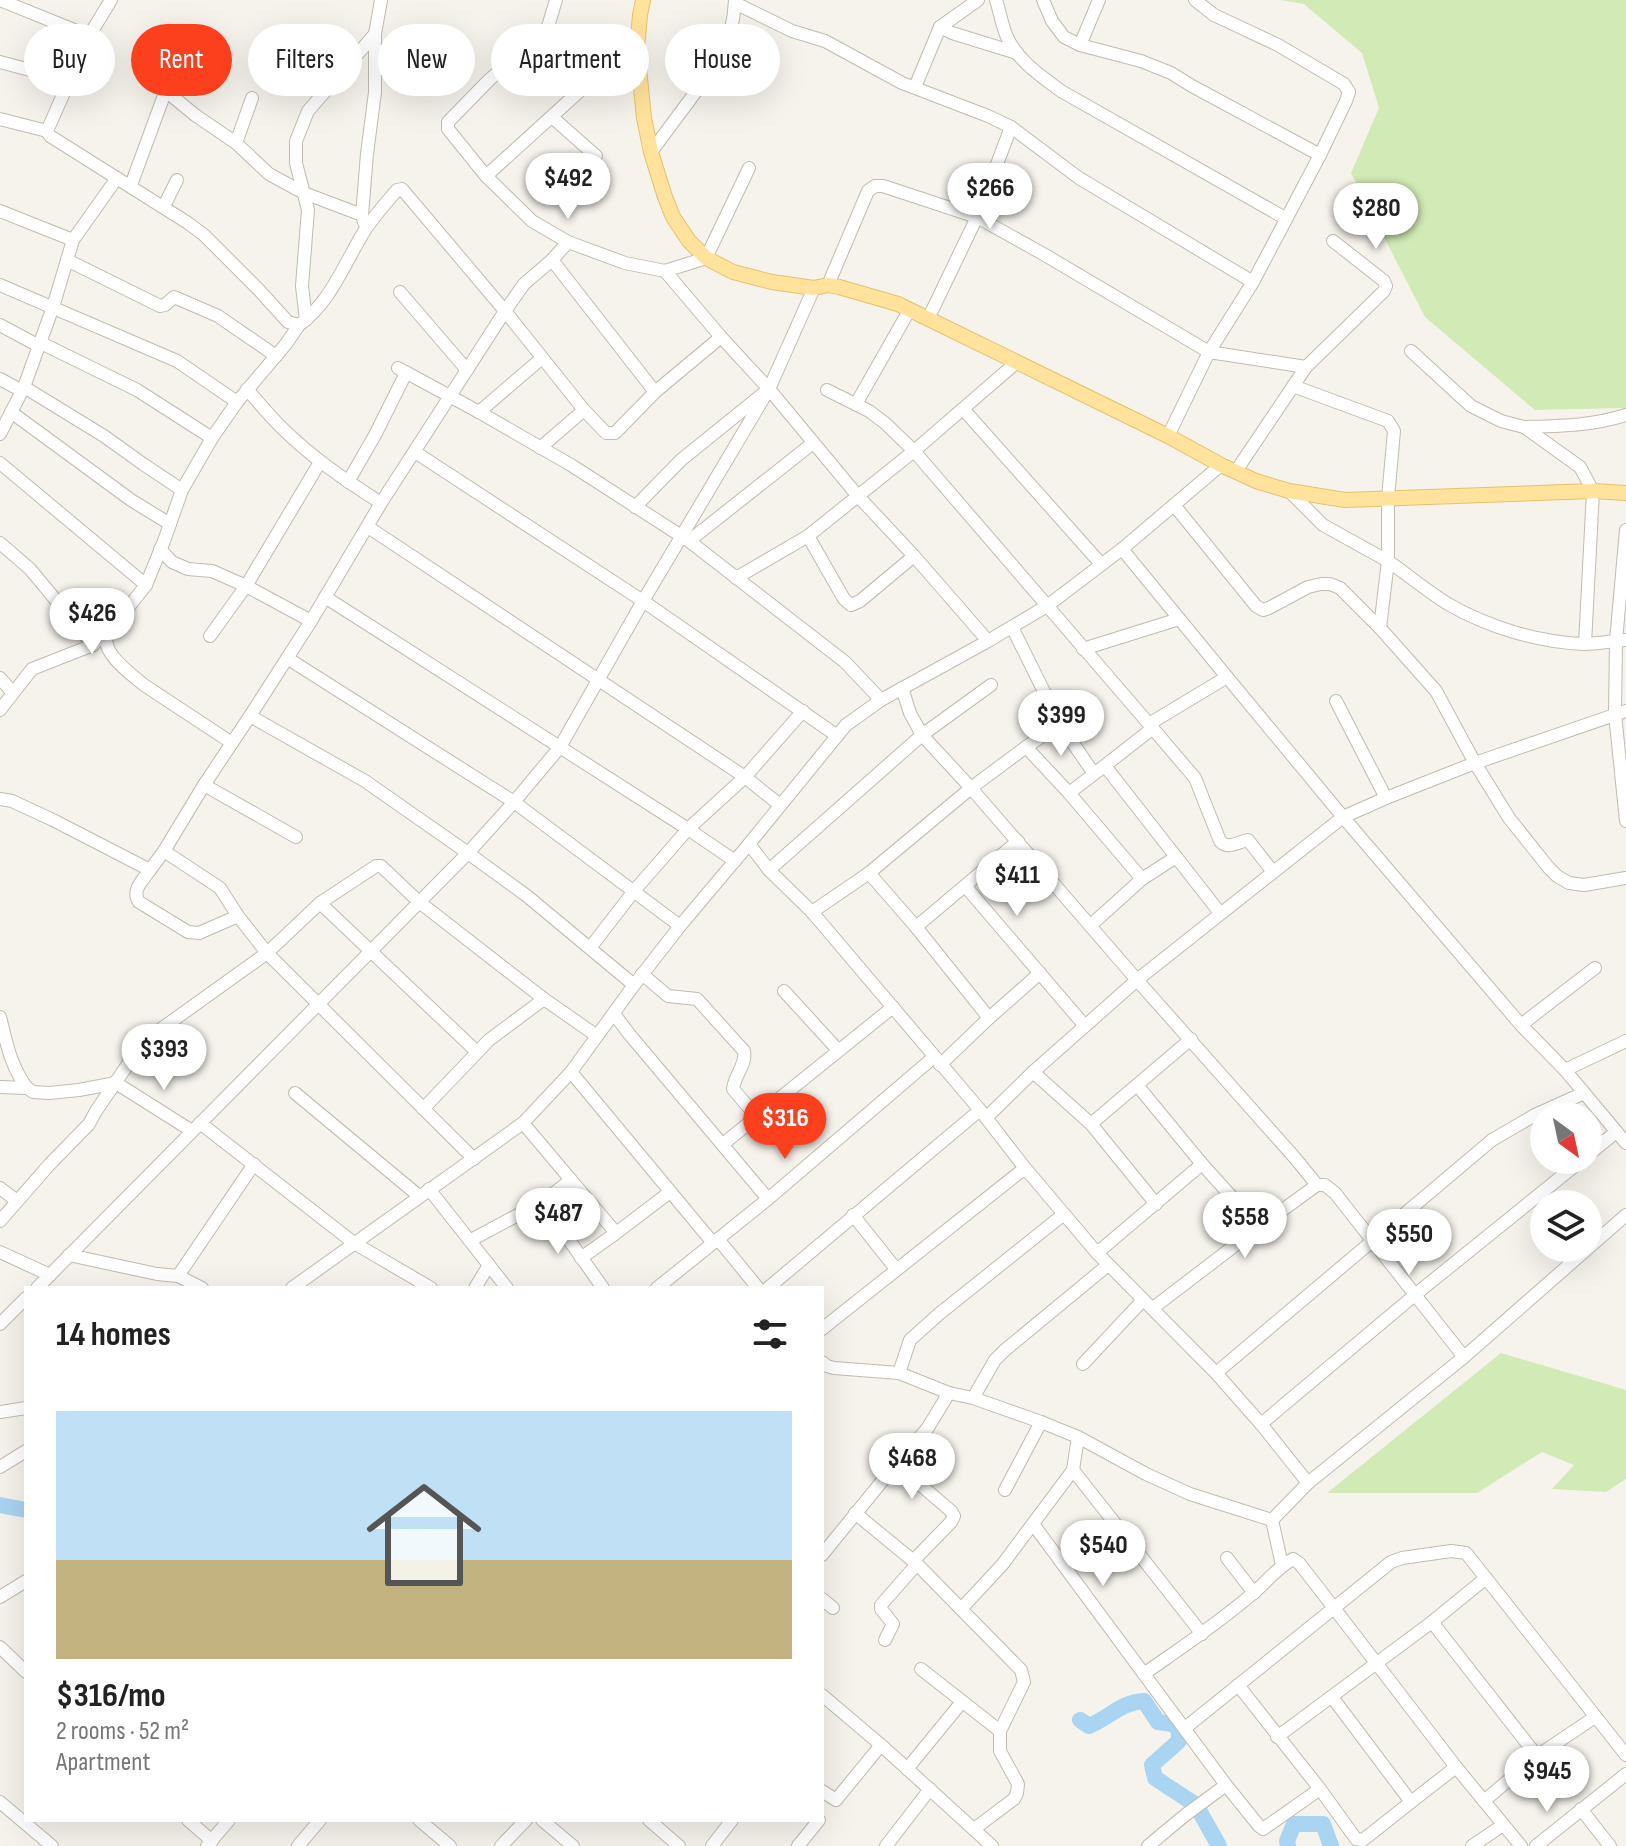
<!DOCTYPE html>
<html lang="en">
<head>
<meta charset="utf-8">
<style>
	:root { --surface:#fff; --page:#f2f2f2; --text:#222; --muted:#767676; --accent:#fc3f1d }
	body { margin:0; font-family:"Sofia Sans Condensed",sans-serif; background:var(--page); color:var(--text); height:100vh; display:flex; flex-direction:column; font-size:30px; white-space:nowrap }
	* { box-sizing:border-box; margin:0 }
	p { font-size:26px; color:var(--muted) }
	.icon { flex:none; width:44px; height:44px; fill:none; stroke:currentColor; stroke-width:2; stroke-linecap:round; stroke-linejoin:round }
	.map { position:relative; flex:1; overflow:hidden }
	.panel { position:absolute; left:24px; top:1286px; width:800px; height:536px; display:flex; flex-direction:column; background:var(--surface); border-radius:0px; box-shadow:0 8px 32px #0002 }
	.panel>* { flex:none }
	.banner { position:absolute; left:24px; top:24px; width:800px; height:72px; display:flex; gap:16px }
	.needle { width:52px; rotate:147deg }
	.fabs { position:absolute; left:1530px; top:1102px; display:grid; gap:16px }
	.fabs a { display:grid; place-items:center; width:72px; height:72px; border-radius:50%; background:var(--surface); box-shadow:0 8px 32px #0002; font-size:40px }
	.price { position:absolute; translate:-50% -68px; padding:0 18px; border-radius:28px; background:#fff; color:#222; font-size:26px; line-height:52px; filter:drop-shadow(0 2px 4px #0008) }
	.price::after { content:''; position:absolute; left:50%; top:48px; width:24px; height:18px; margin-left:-12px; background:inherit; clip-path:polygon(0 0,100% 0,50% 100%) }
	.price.active { background:var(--accent); color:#fff }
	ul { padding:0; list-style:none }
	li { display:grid; align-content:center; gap:16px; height:424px; padding:0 32px }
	li span { display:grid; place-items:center; height:248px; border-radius:0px; color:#555 }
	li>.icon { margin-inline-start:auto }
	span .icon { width:144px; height:144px; fill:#fffc; stroke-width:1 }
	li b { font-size:34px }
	h2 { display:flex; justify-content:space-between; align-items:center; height:96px; padding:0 32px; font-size:34px }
	.tag { padding:0 28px; border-radius:36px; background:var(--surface); box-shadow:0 8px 32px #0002; font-size:28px; line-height:72px }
	.tag.active { background:var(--accent); color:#fff }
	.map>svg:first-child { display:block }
	.green { fill:#d2eab5 }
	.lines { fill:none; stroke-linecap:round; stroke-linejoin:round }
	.river { stroke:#a9d4f2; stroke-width:16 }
	.minor-casing { stroke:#c2bbae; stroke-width:14 }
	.major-casing { stroke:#e6c16a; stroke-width:16 }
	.minor { stroke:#fff; stroke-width:12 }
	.major { stroke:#ffe39c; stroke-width:14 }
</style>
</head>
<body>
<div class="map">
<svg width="1626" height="1846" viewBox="0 0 1626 1846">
	<rect width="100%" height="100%" fill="#f6f3ec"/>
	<g class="green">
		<path d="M1281,0H1626V408L1535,410L1425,317L1351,173L1379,108L1362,53L1304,4Z"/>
		<path d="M1501,1353L1626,1390V1479L1606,1492L1552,1489L1574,1465L1542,1452L1477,1493H1327Z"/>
	</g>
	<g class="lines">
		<g class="river">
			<path d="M0,1505L26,1510"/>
			<path d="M1080,1720L1089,1726C1109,1718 1121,1702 1144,1701L1158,1722L1173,1724L1179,1730V1741L1152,1765L1155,1778L1196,1805L1219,1846"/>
			<path d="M1288,1846L1287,1841L1294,1824H1323L1331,1846"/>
		</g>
		<defs>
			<g id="minor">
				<path d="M0,0L89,36"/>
				<path d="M111,0L89,36L47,131L50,136L188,223L204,235L259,290L288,322L299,325C331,302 345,262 365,230C374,216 386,203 397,190L402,189L505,311L584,410L606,433H615L655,392L721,337"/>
				<path d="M556,0L547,30L489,80L448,122V129L486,176L532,221L568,242L625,263L665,271L706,258L749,168"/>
				<path d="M996,0C1000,12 1002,26 1007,37C1017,60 1041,76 1061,91L1285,218"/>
				<path d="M1043,0L1052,21L1064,37L1080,45L1141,61L1171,73L1192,86L1320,155L1253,282L1209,352L1168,436"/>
				<path d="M1195,0L1214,15L1278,45L1344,84L1349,92L1346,101L1320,155"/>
				<path d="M735,3L792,31L825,41L902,83L988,116L1011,127L1079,178L1253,282"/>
				<path d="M940,27L952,33L1017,53"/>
				<path d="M547,30L626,49"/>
				<path d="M1080,45L1099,0"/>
				<path d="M0,62L68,80"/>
				<path d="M915,87L940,27L978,0"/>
				<path d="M166,91L195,115L236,143L269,174L304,193L362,215"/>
				<path d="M552,117L596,156"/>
				<path d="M0,119L47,131"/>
				<path d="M236,143L252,98"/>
				<path d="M651,152L721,58C730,40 734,21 735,0"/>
				<path d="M486,176L626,49L637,48"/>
				<path d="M131,185L180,52"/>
				<path d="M164,206L177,180"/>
				<path d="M0,211L73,240"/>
				<path d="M364,222L362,215L367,154L375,92V34"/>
				<path d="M67,260L160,306L165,305L174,297L218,316L276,356"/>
				<path d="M552,260L655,392"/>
				<path d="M665,271L721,337L769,389L857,495L914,556L988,641"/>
				<path d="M0,285L177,361L237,402"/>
				<path d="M828,285L868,191L875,186H883L977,217L1045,255L1209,352L1306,367"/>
				<path d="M400,292L467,370"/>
				<path d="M929,317L977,217L1011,127"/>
				<path d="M306,320L302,286L308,210L296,163V141L308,111L375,34L381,0"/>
				<path d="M0,325L39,346"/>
				<path d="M41,343L137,390L212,438"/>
				<path d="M1411,351L1471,406L1501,421L1524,427L1580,467L1593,491L1585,644"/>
				<path d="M398,368L479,412L571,465L689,541L845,662L881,700"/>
				<path d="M0,379L22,391"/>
				<path d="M1293,386L1388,421L1394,431L1388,498V561C1408,575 1427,591 1448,604C1488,627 1537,642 1583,644C1597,644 1612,641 1626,640"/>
				<path d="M24,387L104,436L143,464L182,490"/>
				<path d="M247,389C258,402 269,415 281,427C311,457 345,480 381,503"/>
				<path d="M827,390L869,411L885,423L914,451L1149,724"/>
				<path d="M856,404L910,309"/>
				<path d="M964,410L1101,564"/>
				<path d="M11,412L131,500L170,524"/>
				<path d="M479,412L542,358"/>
				<path d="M1524,427C1560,426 1591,426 1626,415"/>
				<path d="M0,434L24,387L53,307L73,240L117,178"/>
				<path d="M540,448L584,410"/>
				<path d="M415,452L643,601L836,735"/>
				<path d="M0,463L146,585"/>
				<path d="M1236,471L1306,367L1384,291L1386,286L1384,281L1333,241"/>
				<path d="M348,482L375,435L406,373"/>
				<path d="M1289,491L1323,525L1388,561L1380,628"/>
				<path d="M1174,505L1256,606L1263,610L1269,608L1308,587L1321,584H1330L1340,588L1380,628L1436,691L1475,763L1509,818L1548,867L1557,876L1569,883L1584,885L1626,878"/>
				<path d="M635,507L681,460L764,393"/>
				<path d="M368,527L745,777L780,805"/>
				<path d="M1626,530L1616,641L1615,714L1626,821"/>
				<path d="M808,536L844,599L851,605L860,601L914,556"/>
				<path d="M689,541L813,443"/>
				<path d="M0,543L30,569L93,645"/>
				<path d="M160,549L172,562L188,569L212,571L246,586L311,621"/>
				<path d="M1122,549L1227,677L1149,724L1195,778L1220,841C1228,850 1238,842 1248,840L1273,872"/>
				<path d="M736,578L808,536L914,451L1017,362"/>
				<path d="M325,597L688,829L735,861"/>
				<path d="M1012,627L1060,724L1094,774L1069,793"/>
				<path d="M109,630C96,650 130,673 144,685L232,743"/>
				<path d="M210,636L246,586L320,462"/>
				<path d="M1083,649L1179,619"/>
				<path d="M287,658L514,802L680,926"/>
				<path d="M1227,677L1343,817L1521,1025L1565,1070L1626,1143"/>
				<path d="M0,678L13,693"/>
				<path d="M902,688L910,713L922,735L971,788L1137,980L1295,1158L1317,1185H1325L1335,1193L1464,1357"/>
				<path d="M1336,701L1386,798"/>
				<path d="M0,710L32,669L93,645L120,618L146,585L164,541L182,490L212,438L237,402L286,344L299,325"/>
				<path d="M250,716L365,781L468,853L527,896L634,985"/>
				<path d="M1060,724L1026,747L1069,793L1142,879"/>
				<path d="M1105,766L1220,913"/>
				<path d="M1098,771L1153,728"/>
				<path d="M204,785L296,837"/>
				<path d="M0,799L12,801L53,820L150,870C143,880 131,890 139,902L188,932L199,933L238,916"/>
				<path d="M749,844L769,870L812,912L980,1110L1025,1168L1097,1253L1216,1373L1261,1424L1308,1483"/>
				<path d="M164,851L220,888L238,916L267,953L474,1159"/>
				<path d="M150,870L164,851L204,785L250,716L311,621L381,503L505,311L524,284L552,260L568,242"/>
				<path d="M769,870L922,735L991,685"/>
				<path d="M869,873L916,927"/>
				<path d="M966,887L1085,1026"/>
				<path d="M320,903L477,1052"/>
				<path d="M812,912L869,873L971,788L1026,747"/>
				<path d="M1091,925L1142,879L1176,857"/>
				<path d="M590,948L634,891L688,829L745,777L803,711"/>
				<path d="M642,974L668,996L697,999L744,1051C747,1064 734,1076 733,1089L756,1116"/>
				<path d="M784,991L838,1050"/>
				<path d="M614,1014L630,1035L768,1199"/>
				<path d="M0,1017C7,1044 10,1065 27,1088"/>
				<path d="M989,1018L916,927L1018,841"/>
				<path d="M1521,1025L1595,968"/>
				<path d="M940,1065L989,1018L1040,973"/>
				<path d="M1565,1070L1626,1041"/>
				<path d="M571,1072L713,1243"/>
				<path d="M1033,1072L1091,1124"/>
				<path d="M0,1087L27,1088L33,1092L49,1093L79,1090L116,1083L192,1131"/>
				<path d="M295,1093L419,1196"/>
				<path d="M423,1109L489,1040L544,999"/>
				<path d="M986,1118L1033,1072L1137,980L1343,817L1386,798L1475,763L1626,711"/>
				<path d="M200,1123L354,1243L431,1288"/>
				<path d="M523,1123L571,1180"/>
				<path d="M723,1144L893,1007"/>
				<path d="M1588,1155L1616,1132"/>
				<path d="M1202,1164L1259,1227"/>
				<path d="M0,1188L17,1201"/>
				<path d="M429,1189L507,1288"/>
				<path d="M542,1202L603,1288"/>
				<path d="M1156,1204L1091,1124L1191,1039"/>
				<path d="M853,1215L896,1269"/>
				<path d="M0,1221L49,1165L89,1124L96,1111L137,1051L161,1029L267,953L320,903L376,866H381L418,901L544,999L597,1036"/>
				<path d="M616,1233L670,1192"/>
				<path d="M718,1239L758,1288"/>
				<path d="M471,1240L542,1202L571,1180L616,1233L581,1258"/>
				<path d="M0,1252L50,1275"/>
				<path d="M1097,1253L1202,1164L1137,1085"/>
				<path d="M69,1255L157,1274L178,1276L202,1288"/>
				<path d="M178,1276L254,1164"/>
				<path d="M37,1288L468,853L514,802L560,747L643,601L769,389L814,288"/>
				<path d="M292,1288L523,1123L571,1072L634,985L680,926L749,844L846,725L881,700L988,641L1047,606L1122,549L1221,465"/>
				<path d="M475,1288L489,1265"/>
				<path d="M657,1288L768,1199L934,1057"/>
				<path d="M768,1288L980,1110"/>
				<path d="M1153,1308L1259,1227L1317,1185"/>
				<path d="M0,1324L26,1298"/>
				<path d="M822,1329L1025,1168"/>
				<path d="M822,1362L827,1366L834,1368L899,1373L949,1393L973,1398L1041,1422L1078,1437L1146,1474L1190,1494L1272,1520"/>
				<path d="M1083,1364L1143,1300"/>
				<path d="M899,1373L910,1340L939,1314L1064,1214"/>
				<path d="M1216,1373L1492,1140L1535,1115L1584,1093"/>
				<path d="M973,1398L995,1360L1005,1350L1108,1265"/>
				<path d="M0,1412L26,1408"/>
				<path d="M1261,1424L1416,1294L1582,1160"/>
				<path d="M896,1464L951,1511L954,1516L951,1522L913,1561"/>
				<path d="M0,1467L26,1451"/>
				<path d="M1073,1470L1202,1634"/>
				<path d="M1005,1490L1041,1422"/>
				<path d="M855,1513L917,1564L961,1609"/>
				<path d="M1272,1520L1308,1483L1464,1357L1626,1215"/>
				<path d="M1272,1520L1282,1565"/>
				<path d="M1033,1524L1226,1785L1259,1826L1263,1829L1320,1789L1238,1685"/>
				<path d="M822,1555L896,1464L927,1429L949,1393"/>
				<path d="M1227,1558L1254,1593"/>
				<path d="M0,1597L26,1581"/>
				<path d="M822,1599L833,1608"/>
				<path d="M1432,1622L1486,1578"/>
				<path d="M885,1640L893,1624L881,1609V1605L917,1564"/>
				<path d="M0,1647L26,1672"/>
				<path d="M921,1669L1000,1731"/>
				<path d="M1145,1673C1181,1648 1217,1624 1251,1595C1266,1583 1276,1568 1293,1559L1299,1563L1334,1608L1391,1562L1402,1558L1451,1551L1466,1553L1626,1755"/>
				<path d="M822,1695L881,1745L992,1846"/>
				<path d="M1332,1697L1411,1802L1456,1767"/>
				<path d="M1185,1728L1334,1608L1456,1767L1521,1846"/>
				<path d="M1277,1737L1432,1622L1537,1756"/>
				<path d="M907,1769L961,1703"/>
				<path d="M1320,1789L1356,1839L1363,1840L1411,1802"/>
				<path d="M822,1791L836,1800L881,1745"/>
				<path d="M1484,1801L1537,1756L1595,1717"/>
				<path d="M0,1802L52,1846"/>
				<path d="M1581,1809L1610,1846"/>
				<path d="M188,1820L212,1841"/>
				<path d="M419,1820L450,1846"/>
				<path d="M542,1820L573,1846"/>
				<path d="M649,1820L679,1846"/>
				<path d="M974,1829L1014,1799L1017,1793L1018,1784L1000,1751V1731L1024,1682L1021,1670L961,1609L1002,1565L1073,1470L1078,1437"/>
				<path d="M207,1846L229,1820"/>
				<path d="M298,1846L320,1820"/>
				<path d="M501,1846L526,1820"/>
				<path d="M712,1846L732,1820"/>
				<path d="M798,1846L819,1820"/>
				<path d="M886,1846L930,1789"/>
				<path d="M1148,1846L1184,1816L1226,1785"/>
				<path d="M1472,1846L1503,1825"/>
				<path d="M1536,1846L1626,1774"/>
			</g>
			<path id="major" d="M643,0L640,15L637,48L644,118L651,152L665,197L673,217L689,241L706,258L733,272L772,282L814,288L828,285L839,287L898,304L1168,436L1221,465L1256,481L1289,491L1345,500L1593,491L1626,493"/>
		</defs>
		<use href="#minor" class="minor-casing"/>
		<use href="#major" class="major-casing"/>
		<use href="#minor" class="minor"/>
		<use href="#major" class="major"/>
	</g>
</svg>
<div class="fabs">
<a><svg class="needle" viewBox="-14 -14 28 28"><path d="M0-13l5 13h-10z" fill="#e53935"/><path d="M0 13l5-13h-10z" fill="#767676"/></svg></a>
<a><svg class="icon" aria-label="layers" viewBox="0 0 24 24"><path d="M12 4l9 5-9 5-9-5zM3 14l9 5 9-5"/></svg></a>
</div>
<b class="price" style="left:568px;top:221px">$492</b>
<b class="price" style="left:990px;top:231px">$266</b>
<b class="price" style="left:1376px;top:251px">$280</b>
<b class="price" style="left:92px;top:656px">$426</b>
<b class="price" style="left:1061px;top:758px">$399</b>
<b class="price" style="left:1017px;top:918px">$411</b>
<b class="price" style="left:164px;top:1092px">$393</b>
<b class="price active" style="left:785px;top:1161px">$316</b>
<b class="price" style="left:558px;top:1256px">$487</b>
<b class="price" style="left:1245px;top:1260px">$558</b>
<b class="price" style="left:1409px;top:1277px">$550</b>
<b class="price" style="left:912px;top:1501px">$468</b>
<b class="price" style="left:1103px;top:1588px">$540</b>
<b class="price" style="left:1547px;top:1814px">$945</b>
<div class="banner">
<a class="tag">Buy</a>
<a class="tag active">Rent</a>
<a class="tag">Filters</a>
<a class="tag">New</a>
<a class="tag">Apartment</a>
<a class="tag">House</a>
</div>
<section class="panel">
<h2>14 homes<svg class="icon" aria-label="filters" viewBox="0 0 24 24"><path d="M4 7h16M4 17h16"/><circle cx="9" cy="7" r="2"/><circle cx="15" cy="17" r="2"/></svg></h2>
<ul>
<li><span style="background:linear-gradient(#bfe0f5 60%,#c2b280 0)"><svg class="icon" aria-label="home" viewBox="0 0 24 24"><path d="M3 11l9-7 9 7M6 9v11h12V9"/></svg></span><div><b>$316/mo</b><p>2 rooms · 52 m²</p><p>Apartment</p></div></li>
</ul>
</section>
</div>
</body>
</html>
